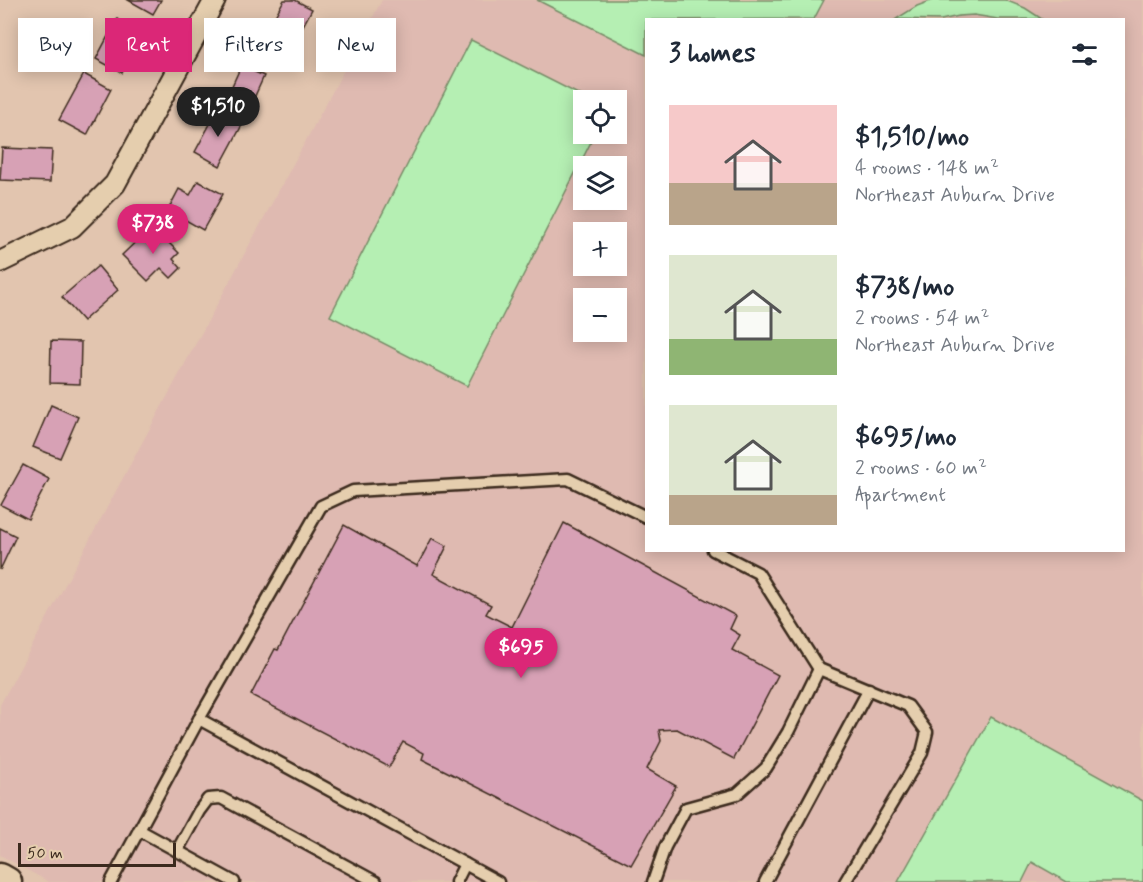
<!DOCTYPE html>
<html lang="en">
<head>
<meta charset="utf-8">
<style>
	:root { --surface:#fff; --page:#f2f2f3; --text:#1f2937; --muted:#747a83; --accent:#db2777 }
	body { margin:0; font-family:Mynerve,sans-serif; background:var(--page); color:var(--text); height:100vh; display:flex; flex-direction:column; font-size:22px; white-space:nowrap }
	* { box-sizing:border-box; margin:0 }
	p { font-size:20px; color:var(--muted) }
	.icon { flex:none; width:33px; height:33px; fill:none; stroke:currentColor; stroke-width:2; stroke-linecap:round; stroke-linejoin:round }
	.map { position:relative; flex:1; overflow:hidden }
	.side { position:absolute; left:645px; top:18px; width:480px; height:534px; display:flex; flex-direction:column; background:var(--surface); border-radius:0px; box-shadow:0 3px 15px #0003 }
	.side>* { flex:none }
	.top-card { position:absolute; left:18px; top:18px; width:537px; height:54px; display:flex; gap:12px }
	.fabs { position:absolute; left:573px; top:90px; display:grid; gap:12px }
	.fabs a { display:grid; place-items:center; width:54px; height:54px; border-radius:0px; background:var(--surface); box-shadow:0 3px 15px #0003; font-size:30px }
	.scale { position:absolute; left:18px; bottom:15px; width:158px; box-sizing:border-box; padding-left:6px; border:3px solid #3b2a1e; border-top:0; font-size:16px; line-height:21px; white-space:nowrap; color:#3b2a1e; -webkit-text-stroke:4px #e5ceae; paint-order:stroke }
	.price { position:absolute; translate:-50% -51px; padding:0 14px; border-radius:21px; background:var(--accent); color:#fff; font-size:20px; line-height:39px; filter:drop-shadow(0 2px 3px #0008) }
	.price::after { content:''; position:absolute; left:50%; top:36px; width:18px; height:14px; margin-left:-9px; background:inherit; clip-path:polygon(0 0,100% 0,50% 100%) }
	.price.selected { background:#222; color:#fff }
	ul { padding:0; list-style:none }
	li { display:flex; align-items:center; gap:18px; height:150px; padding:0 24px }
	li span { display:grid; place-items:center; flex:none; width:168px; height:120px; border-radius:0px; color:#555 }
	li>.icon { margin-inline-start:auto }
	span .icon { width:72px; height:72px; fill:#fffc; stroke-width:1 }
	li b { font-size:26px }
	h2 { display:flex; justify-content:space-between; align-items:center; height:72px; padding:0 24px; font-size:26px }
	.pill { padding:0 21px; border-radius:0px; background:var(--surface); box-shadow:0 3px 15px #0003; font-size:21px; line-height:54px }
	.pill.selected { background:var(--accent); color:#fff }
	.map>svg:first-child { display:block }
	.built { fill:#dfbab1; fill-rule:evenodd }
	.green { fill:#b5efb3; stroke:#788c68; stroke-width:1.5 }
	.building { fill:#d7a1b5; stroke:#3b2a1e; stroke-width:1.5 }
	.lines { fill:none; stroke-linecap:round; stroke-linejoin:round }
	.lane-casing { stroke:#3b2a1e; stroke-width:15 }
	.street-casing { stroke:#3b2a1e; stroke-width:24 }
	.secondary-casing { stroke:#3b2a1e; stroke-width:33 }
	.lane { stroke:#e5ceae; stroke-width:10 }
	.street { stroke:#e5ceae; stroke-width:20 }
	.secondary { stroke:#e5ceae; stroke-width:28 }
</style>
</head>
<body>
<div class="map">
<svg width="1143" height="882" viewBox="0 0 1143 882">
	<rect width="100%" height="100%" fill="#e2c5af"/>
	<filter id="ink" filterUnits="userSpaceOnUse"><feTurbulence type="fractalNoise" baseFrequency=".0167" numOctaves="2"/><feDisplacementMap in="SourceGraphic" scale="12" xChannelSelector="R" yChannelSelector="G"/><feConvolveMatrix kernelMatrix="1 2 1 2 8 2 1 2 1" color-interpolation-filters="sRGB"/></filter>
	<g filter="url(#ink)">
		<path class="built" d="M382,0H1143V882H49L0,855V705ZM646,20H1124V550H646ZM584,100H616V134H584ZM584,166H616V200H584ZM584,232H616V266H584ZM584,298H616V332H584Z"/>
		<g class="green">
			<path d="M537,0H824L814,19L646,20V55Z"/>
			<path d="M933,0H1005L1025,8L1042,19H998L974,15L959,16L941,20L896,19L917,6Z"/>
			<path d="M471,40L590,100H584V134H595L467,386L330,316Z"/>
			<path d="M991,717L1143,801V882H1067L1032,862L1022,882H898Z"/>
		</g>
		<g class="building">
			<path d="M128,0H161L153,14Z"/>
			<path d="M284,0H295L312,9L290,50L264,36Z"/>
			<path d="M117,19L143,33L122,73L96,59Z"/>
			<path d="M241,66L264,76L250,107L227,97Z"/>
			<path d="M84,74L111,89L87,135L59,120Z"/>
			<path d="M217,111L242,125L220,166L195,152Z"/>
			<path d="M2,148L52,150L50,182L0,180Z"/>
			<path d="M198,181L223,194L203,230L168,210L179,189L190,195Z"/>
			<path d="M152,226L179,253L173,259L181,268L171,278L161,268L148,281L122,255Z"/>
			<path d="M98,266L118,290L83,321L62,297Z"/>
			<path d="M51,341L81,342L80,384L50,383Z"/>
			<path d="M51,405L78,417L60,458L33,447Z"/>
			<path d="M23,465L49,479L28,519L1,505Z"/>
			<path d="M564,523L736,616L730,629L740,635L732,650L778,675L734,759L677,729L659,730L661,741L647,769L676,786L631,865L422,759L424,753L403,742L389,767L251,695L275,649L278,650L344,525L417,566L432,538L447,546L433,574L491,605L486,614L512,627Z"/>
			<path d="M0,528L16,536L0,570Z"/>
		</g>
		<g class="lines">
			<defs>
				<g id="lane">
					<path d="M713,550L758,573L819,669L908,706L927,732L922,753L845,882"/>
					<path d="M139,830L234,882"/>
					<path d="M177,851L199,811L208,799L221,798L376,882"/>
					<path d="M111,882L199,719"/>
					<path d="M456,882L465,864"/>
					<path d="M498,882L199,719L321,506L353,491L568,479L646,517"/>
					<path d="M653,882L665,847L686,808L737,794L766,768L788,732L819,669"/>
					<path d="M765,882L869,689"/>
				</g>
				<path id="street" d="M0,262L72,227L115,184L215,0"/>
				<path id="secondary" d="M0,878L7,882"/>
			</defs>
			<use href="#lane" class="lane-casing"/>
			<use href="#street" class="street-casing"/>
			<use href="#secondary" class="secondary-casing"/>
			<use href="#lane" class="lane"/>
			<use href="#street" class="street"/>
			<use href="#secondary" class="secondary"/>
		</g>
	</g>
</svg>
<div class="fabs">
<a><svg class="icon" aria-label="locate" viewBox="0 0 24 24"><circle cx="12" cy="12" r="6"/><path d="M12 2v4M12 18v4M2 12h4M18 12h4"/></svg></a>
<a><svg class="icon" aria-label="layers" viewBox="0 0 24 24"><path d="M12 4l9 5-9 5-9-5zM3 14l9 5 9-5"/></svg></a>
<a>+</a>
<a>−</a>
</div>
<div class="scale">50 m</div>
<b class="price selected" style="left:218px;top:138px">$1,510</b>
<b class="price" style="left:153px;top:255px">$738</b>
<b class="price" style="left:521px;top:679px">$695</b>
<div class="top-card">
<a class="pill">Buy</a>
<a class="pill selected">Rent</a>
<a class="pill">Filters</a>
<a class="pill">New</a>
</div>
<section class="side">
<h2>3 homes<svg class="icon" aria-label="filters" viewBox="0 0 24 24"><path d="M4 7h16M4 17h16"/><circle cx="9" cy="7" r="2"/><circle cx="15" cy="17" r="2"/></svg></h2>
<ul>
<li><span style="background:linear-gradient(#f6c9c9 65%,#b9a48a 0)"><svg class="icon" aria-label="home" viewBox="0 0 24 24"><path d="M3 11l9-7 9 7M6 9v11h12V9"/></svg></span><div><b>$1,510/mo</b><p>4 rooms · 148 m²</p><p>Northeast Auburn Drive</p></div></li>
<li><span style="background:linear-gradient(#dfe7d0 70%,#8fb573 0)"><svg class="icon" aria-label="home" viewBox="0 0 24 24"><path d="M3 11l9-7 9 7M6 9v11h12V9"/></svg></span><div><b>$738/mo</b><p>2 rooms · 54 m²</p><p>Northeast Auburn Drive</p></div></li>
<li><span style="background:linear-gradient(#dfe7d0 75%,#b9a48a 0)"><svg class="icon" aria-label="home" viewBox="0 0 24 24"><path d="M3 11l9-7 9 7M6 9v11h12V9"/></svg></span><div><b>$695/mo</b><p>2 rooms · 60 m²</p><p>Apartment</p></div></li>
</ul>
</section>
</div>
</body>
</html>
